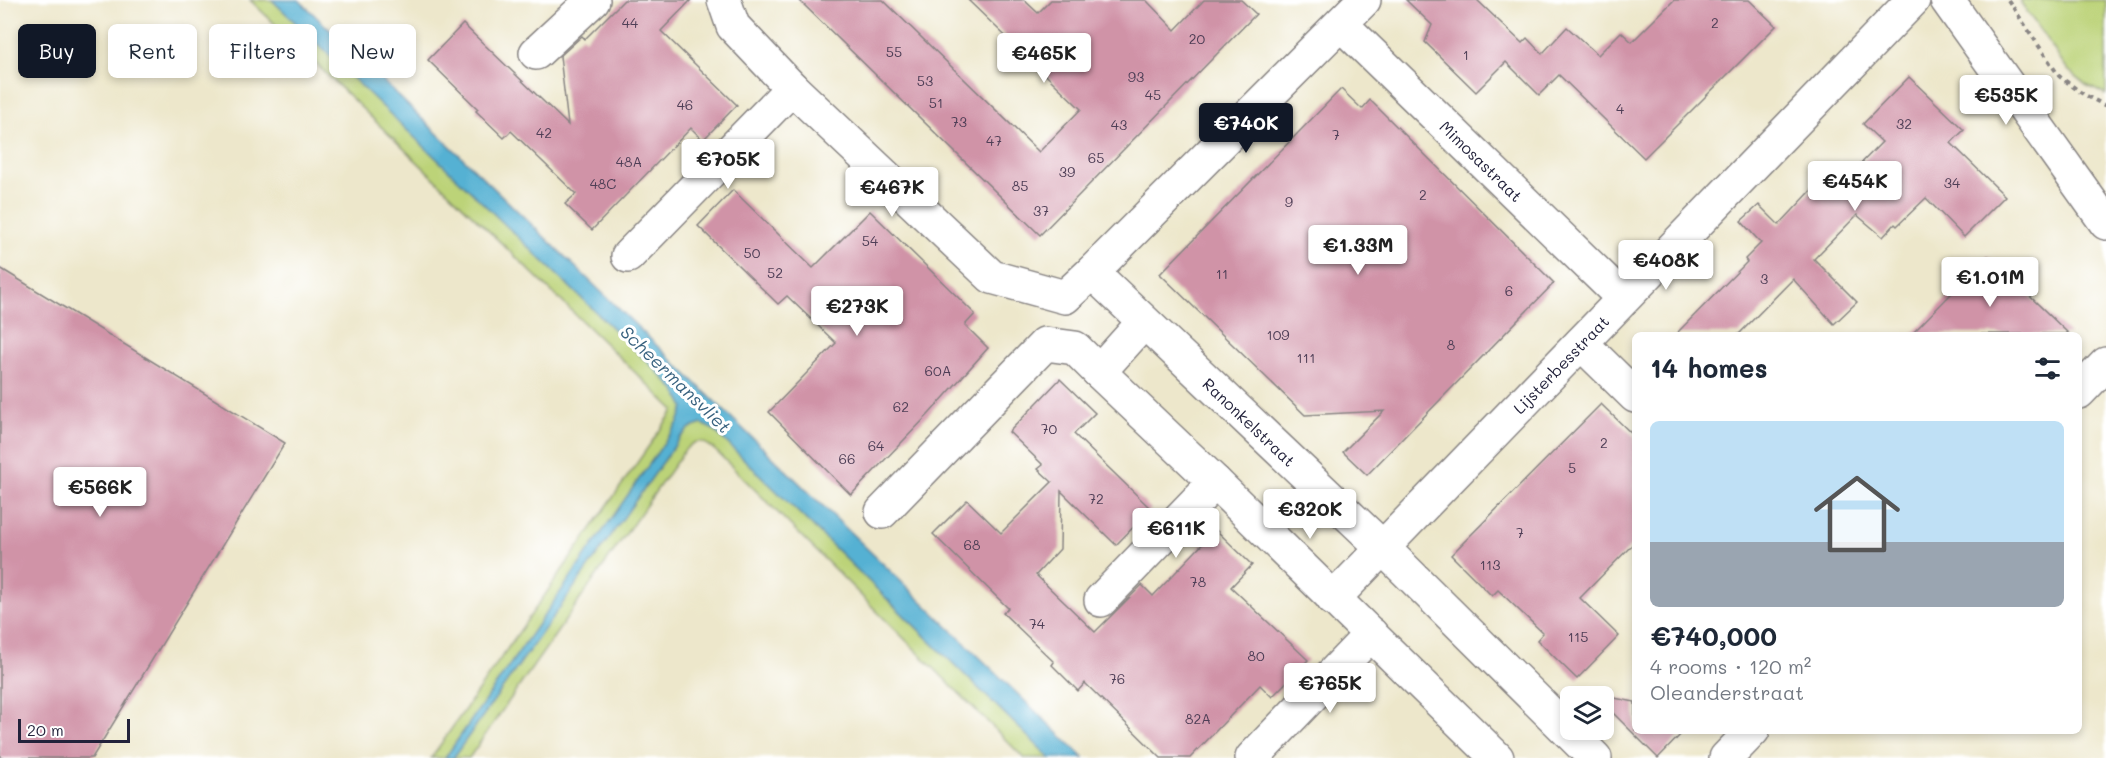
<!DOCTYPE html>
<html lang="en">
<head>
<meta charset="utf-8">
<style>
	:root { --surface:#fff; --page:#f6f6f7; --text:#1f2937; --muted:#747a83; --line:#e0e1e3; --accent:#111827 }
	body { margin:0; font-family:Mali,sans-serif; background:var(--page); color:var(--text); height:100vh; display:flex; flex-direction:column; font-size:22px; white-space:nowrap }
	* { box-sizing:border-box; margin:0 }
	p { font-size:20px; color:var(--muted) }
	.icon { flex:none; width:33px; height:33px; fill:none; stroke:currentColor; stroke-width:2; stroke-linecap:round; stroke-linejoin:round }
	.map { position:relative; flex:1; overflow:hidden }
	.panel { position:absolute; left:1632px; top:332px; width:450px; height:402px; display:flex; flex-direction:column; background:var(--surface); border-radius:9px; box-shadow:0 3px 9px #0003 }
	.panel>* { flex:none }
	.banner { position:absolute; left:18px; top:24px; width:570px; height:54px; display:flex; gap:12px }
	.tools { position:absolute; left:1560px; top:686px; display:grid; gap:12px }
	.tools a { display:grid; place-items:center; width:54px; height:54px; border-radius:9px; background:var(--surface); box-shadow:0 3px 9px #0003; font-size:30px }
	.scale { position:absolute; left:18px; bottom:15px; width:112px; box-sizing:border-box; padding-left:6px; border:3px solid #22223b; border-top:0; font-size:16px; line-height:21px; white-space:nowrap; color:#22223b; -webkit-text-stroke:4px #fff; paint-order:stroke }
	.price { position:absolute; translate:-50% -51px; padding:0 14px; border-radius:6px; background:#fff; color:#222; font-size:20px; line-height:39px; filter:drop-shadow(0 2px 3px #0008) }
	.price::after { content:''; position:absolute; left:50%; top:36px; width:18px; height:14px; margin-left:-9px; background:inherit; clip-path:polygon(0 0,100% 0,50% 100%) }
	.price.on { background:var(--accent); color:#fff }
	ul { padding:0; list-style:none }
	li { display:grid; align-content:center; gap:12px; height:318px; padding:0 18px }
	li+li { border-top:2px solid var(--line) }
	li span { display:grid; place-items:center; height:186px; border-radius:9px; color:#555 }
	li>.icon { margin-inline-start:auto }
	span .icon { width:108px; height:108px; fill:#fffc; stroke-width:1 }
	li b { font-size:26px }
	h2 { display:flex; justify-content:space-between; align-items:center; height:72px; padding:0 18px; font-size:26px }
	.tag { padding:0 21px; border-radius:9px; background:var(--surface); box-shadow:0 3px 9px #0003; font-size:21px; line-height:54px }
	.tag.on { background:var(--accent); color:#fff }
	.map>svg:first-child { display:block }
	.green { fill:#bcd378; stroke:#6f7a5a; stroke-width:1.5 }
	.water { fill:#54b1d3; stroke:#3b6a87; stroke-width:1.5 }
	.building { fill:#d093a7 }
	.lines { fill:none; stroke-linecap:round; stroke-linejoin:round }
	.minor-casing { stroke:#888483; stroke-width:36 }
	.path { stroke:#888483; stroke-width:4; stroke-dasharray:4.5 4.5; stroke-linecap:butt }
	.minor { stroke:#fff; stroke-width:33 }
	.labels { text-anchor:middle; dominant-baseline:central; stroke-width:6; stroke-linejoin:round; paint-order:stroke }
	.number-label { font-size:14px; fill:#4e3e56 }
	.street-label { font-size:16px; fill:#22223b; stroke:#fff }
	.water-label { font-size:18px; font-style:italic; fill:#38627f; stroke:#fff }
</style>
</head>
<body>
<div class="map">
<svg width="2106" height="758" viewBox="0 0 2106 758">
	<rect width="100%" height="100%" fill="#fff"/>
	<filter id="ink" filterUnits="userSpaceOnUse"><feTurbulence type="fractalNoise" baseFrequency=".0167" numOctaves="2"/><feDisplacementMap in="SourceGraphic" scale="12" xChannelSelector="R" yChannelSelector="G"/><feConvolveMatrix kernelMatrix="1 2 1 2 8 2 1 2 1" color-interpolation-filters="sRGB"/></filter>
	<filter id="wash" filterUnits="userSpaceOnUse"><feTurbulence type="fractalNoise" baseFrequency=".008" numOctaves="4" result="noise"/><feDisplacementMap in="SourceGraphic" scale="24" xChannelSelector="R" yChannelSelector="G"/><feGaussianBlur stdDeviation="1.35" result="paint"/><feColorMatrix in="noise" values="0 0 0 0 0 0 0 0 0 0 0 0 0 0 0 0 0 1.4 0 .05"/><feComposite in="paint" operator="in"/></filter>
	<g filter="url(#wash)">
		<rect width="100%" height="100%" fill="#ede7cb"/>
		<g class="green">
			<path d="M250,0H272L657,371L675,390L684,407L678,423L445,758H431L674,410Z"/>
			<path d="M2019,0H2106V95L2086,85L2068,70Z"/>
			<path d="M702,424L714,430L1050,758H1024L718,453C705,441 697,436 684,451L469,758H453L680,438L690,428Z"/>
		</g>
		<path class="water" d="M272,0H299L1084,758H1050L714,430L702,424L690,428L680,438L453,758H445L678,423L684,407L675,390L657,371Z"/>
		<g id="blocks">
			<g class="building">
				<path d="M624,0H691L661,31L737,105L703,140L691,128L592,230L565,204L576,194L511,131L504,138L476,111L478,109L428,60L463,24L568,125L560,56L582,36L585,39Z"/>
				<path d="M799,0H883L1039,152L1081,109L968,0H1024L1038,13L1051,0H1146L1175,30L1204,0H1241L1256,14L1040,235Z"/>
				<path d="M1406,0H1477L1522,43L1527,38L1542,54L1567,27L1598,55L1621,32L1632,42L1674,0H1749L1776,26L1644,158L1559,75L1539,95L1506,62L1476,92L1425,42L1432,25Z"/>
				<path d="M1909,77L1964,130L1951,143L2005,196L1964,237L1926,198L1897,226L1895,224L1883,237L1857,215L1814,259L1857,302L1834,324L1793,279L1739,334H1676L1747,262L1745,259L1761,243L1741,221L1759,205L1779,225L1823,178L1835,190L1882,142L1863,124Z"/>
				<path d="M1341,89L1362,109L1370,100L1554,283L1367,475L1343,452L1384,411L1305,415L1160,274Z"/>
				<path d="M733,190L813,268L870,211L975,314L965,325L988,348L929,414L851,495L769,412L836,343L787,296L778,304L698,226Z"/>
				<path d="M1988,256L2069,334H1912Z"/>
				<path d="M0,268L285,443L92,758H0Z"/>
				<path d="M1060,379L1095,413L1074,434L1151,509L1116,545L1061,491L1060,549L1036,575L1095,632L1142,585L1153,596L1216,530L1252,565L1231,587L1308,660L1272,697L1260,685L1190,758H1161L1085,683L1078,691L1052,665L1054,662L1003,613L1008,608L933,534L967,500L1001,533L1052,482L1038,469L1043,465L1009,432Z"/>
				<path d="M1601,404L1635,437V542L1580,598L1619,636L1577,679L1537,640L1543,633L1498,590L1492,596L1451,555Z"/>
				<path d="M1604,696L1635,702V730H1685L1658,758L1604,704Z"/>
			</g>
		</g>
	</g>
	<g filter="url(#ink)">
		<use href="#blocks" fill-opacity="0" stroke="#888483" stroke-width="1.5"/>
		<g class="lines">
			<defs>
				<g id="minor">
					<path id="s1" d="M724,0L733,26L792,88L992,277L1065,297L1092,272L1382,547L1595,758"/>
					<path d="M1947,0L2106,223"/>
					<path id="s2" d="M1341,24L1623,298"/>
					<path d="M536,53L593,0"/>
					<path d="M628,256L792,88"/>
					<path d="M1092,272L1364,0"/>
					<path d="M1143,323L1099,372L1215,482L1497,758"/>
					<path d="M1581,343L1635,396"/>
					<path d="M2079,392L2106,364"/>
					<path d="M882,512L1045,344L1075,348L1099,372"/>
					<path id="s3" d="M1333,599L1913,0"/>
					<path d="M1101,600L1215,482"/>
					<path d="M1252,758L1371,634"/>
					<path d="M1726,758L1753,730"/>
				</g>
			</defs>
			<use href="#minor" class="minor-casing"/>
			<path class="path" d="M2008,0L2059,76L2083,94L2106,106"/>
			<use href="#minor" class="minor"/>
		</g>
	</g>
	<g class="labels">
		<g class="number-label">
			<text x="630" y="22">44</text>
			<text x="1715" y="22">2</text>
			<text x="1197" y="38">20</text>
			<text x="894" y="51">55</text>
			<text x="1466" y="54">1</text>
			<text x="1136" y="76">93</text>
			<text x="925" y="80">53</text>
			<text x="1153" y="94">45</text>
			<text x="936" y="102">51</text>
			<text x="685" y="104">46</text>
			<text x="1620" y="108">4</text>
			<text x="959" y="121">73</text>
			<text x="1904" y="123">32</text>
			<text x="1119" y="124">43</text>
			<text x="544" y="132">42</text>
			<text x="1336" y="134">7</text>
			<text x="994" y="140">47</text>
			<text x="1096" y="157">65</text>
			<text x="629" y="161">48A</text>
			<text x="1067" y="171">39</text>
			<text x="1952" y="182">34</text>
			<text x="603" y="183">48C</text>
			<text x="1020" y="185">85</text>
			<text x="1423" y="194">2</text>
			<text x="1289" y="201">9</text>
			<text x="1041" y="210">37</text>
			<text x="870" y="240">54</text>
			<text x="752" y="252">50</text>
			<text x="775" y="272">52</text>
			<text x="1222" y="273">11</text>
			<text x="1764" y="278">3</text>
			<text x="1509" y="290">6</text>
			<text x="1278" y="334">109</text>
			<text x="1451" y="344">8</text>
			<text x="1306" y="357">111</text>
			<text x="938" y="370">60A</text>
			<text x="901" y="406">62</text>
			<text x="1049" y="428">70</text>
			<text x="1604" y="442">2</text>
			<text x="876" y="445">64</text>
			<text x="847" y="458">66</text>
			<text x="1572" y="467">5</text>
			<text x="1096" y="498">72</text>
			<text x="1520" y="532">7</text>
			<text x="972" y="544">68</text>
			<text x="1490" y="564">113</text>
			<text x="1198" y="581">78</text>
			<text x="1037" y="623">74</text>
			<text x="1578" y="636">115</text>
			<text x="1256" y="655">80</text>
			<text x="1117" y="678">76</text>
			<text x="1198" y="718">82A</text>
		</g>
		<g class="street-label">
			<text stroke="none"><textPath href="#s2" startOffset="196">Mimosastraat</textPath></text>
			<text stroke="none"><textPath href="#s3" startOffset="327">Lijsterbesstraat</textPath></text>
			<text stroke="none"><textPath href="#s1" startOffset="718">Ranonkelstraat</textPath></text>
		</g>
		<g class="water-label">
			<text transform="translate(676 379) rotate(44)">Scheermansvliet</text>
		</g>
	</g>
</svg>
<div class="tools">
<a><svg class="icon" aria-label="layers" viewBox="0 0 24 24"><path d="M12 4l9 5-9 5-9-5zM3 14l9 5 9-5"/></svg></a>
</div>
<div class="scale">20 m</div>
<b class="price" style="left:1044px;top:84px">€465K</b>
<b class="price" style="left:2006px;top:126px">€535K</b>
<b class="price on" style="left:1246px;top:154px">€740K</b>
<b class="price" style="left:728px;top:190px">€705K</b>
<b class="price" style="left:1855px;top:212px">€454K</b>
<b class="price" style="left:892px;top:218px">€467K</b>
<b class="price" style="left:1358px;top:276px">€1.33M</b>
<b class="price" style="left:1666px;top:291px">€408K</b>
<b class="price" style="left:1990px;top:308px">€1.01M</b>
<b class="price" style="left:857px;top:337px">€273K</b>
<b class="price" style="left:100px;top:518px">€566K</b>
<b class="price" style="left:1310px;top:540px">€320K</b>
<b class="price" style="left:1176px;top:559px">€611K</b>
<b class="price" style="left:1330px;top:714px">€765K</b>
<div class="banner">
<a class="tag on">Buy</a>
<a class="tag">Rent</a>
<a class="tag">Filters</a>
<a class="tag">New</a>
</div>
<section class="panel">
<h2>14 homes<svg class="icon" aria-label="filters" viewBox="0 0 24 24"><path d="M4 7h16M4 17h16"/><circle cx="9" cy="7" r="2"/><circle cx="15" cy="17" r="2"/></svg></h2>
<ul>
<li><span style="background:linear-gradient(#bfe0f5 65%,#9aa5b1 0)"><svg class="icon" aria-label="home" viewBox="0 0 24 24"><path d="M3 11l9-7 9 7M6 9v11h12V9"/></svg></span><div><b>€740,000</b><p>4 rooms · 120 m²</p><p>Oleanderstraat</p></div></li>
</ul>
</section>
</div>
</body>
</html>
